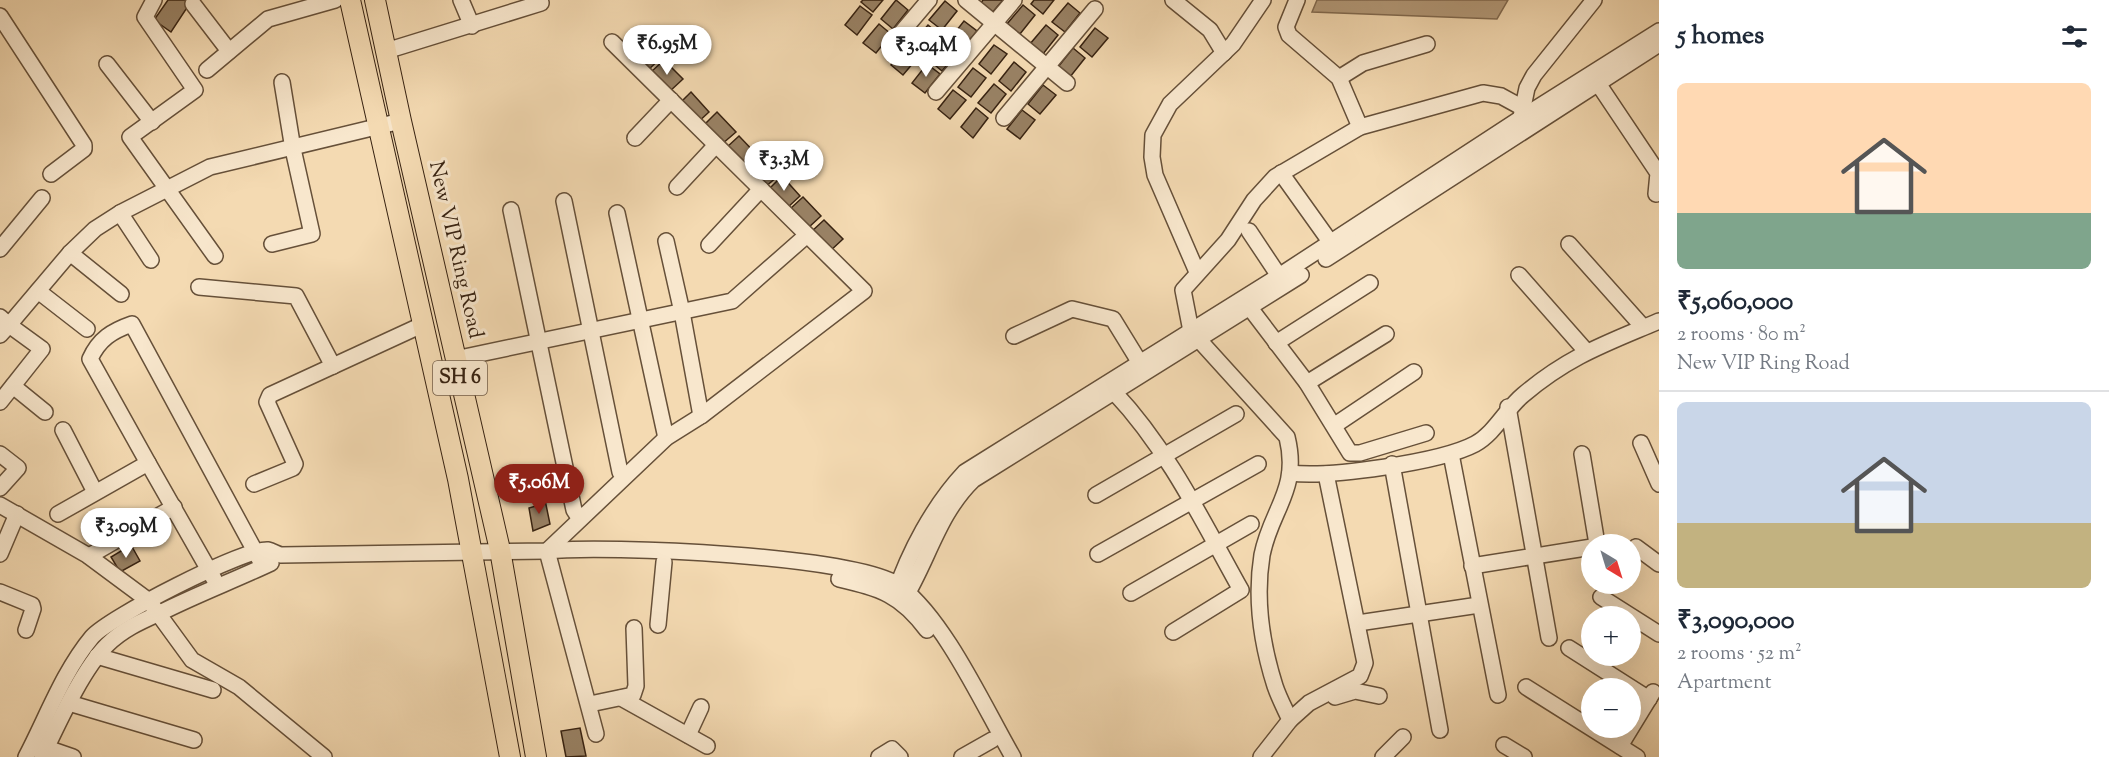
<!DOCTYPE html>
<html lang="en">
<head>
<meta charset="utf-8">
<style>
	:root { --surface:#fff; --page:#f2f2f3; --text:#1f2937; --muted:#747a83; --line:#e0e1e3; --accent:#8f2418 }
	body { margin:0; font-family:"Sorts Mill Goudy",serif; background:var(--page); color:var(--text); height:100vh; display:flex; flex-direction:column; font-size:22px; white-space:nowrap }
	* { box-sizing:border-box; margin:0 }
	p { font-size:20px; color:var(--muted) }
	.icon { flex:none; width:33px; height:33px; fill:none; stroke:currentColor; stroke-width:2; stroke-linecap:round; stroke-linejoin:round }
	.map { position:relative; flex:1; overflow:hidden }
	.side { display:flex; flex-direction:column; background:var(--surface); width:450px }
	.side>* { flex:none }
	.needle { width:39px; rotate:142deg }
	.controls { position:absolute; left:1581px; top:534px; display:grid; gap:12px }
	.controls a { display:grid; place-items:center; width:60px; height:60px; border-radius:50%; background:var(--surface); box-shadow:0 6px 24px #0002; font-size:30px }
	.price { position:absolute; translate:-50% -51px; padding:0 14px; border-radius:21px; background:#fff; color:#222; font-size:20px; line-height:39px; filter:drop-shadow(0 2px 3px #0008) }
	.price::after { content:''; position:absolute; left:50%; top:36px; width:18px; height:14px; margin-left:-9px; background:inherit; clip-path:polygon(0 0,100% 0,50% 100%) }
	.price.current { background:var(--accent); color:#fff }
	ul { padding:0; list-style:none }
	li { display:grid; align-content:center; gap:12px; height:318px; padding:0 18px }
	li+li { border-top:2px solid var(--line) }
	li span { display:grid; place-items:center; height:186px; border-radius:9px; color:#555 }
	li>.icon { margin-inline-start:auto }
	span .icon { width:108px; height:108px; fill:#fffc; stroke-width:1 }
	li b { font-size:26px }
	h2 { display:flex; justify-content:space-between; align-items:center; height:72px; padding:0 18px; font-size:26px }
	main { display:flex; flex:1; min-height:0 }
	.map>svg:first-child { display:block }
	.water { fill:#b49b7b; stroke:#826b51; stroke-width:1.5 }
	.building { fill:#998265; stroke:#372211; stroke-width:1.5 }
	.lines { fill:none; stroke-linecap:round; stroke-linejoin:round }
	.minor-casing { stroke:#665039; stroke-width:18 }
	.major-casing { stroke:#372211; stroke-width:22 }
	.minor { stroke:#f8e7cd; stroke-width:15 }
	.major { stroke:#f4dab2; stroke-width:20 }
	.labels { text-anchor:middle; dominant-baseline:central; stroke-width:6; stroke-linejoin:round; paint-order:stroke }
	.shield { fill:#f8e7cd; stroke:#715d49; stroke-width:1.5 }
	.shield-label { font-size:20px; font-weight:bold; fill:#372211 }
	.street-label { font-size:21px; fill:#372211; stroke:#f8e7cd }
</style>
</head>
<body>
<main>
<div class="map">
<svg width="1659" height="757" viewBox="0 0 1659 757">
	<rect width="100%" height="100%" fill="#f4dab2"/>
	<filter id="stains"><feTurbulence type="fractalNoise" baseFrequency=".00333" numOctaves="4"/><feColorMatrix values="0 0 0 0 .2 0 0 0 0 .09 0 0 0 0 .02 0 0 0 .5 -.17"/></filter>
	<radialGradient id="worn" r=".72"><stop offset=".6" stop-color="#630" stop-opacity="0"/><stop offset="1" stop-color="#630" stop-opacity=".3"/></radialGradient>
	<path class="water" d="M1317,0H1508L1497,19L1312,12Z"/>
	<g class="building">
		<path d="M168,0H192L171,32L154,20Z"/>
		<path d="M863,0H883L873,12L861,2Z"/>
		<path d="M896,0L908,10L893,29L881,19Z"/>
		<path d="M983,0H1003L992,13L980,4Z"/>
		<path d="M1034,0H1054L1043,14L1031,4Z"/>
		<path d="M945,1L957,11L942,30L929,20Z"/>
		<path d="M1068,3L1080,13L1065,32L1052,22Z"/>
		<path d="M1023,5L1035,15L1020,34L1007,24Z"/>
		<path d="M860,6L872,15L857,35L845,25Z"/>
		<path d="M964,21L977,31L962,50L949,40Z"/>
		<path d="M879,24L891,34L876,53L863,43Z"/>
		<path d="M928,25L940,35L924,54L912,44Z"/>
		<path d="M1046,25L1058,35L1043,54L1030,44Z"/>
		<path d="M1095,28L1108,38L1092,57L1080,47Z"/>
		<path d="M642,38L661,58L648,70L629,50Z"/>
		<path d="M945,42L958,52L942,71L930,61Z"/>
		<path d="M994,45L1007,54L991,74L979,64Z"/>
		<path d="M906,46L919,56L903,75L891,65Z"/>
		<path d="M1073,48L1085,58L1070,77L1058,67Z"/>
		<path d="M664,60L683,79L669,92L651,72Z"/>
		<path d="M1014,62L1026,72L1011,91L999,81Z"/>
		<path d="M927,64L940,74L925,93L912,83Z"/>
		<path d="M973,68L986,78L971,97L958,87Z"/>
		<path d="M994,84L1006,94L991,113L978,103Z"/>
		<path d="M1043,85L1056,95L1040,114L1028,104Z"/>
		<path d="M953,90L966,100L950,119L938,109Z"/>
		<path d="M691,92L709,112L696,124L678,105Z"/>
		<path d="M976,108L988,118L973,138L961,127Z"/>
		<path d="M1022,110L1035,120L1020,139L1007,129Z"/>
		<path d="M717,112L736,132L722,144L704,125Z"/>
		<path d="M739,136L758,156L745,168L726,148Z"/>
		<path d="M759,156L778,176L764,188L746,169Z"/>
		<path d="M782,176L800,196L787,208L769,189Z"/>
		<path d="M803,197L821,216L808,228L790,209Z"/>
		<path d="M824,220L843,239L829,252L811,232Z"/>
		<path d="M545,500L550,524L533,531L529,508L536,506L535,502Z"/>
		<path d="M131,545L140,561L120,572L111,557Z"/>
		<path d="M580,728L586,756L566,757L561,731Z"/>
	</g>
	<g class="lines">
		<defs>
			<g id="minor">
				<path d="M154,0L145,17L195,90L130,137L215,256"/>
				<path d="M461,0L472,26"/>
				<path d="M966,0L1067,83"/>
				<path d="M1173,0L1210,30L1224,53"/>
				<path d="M1297,0L1286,27L1289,35L1339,78L1360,127"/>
				<path d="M193,4L229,51"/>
				<path d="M0,16L84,145V149L51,174"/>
				<path d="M890,46L929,0"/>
				<path d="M386,51L541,3L539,0"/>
				<path d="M107,64L152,122"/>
				<path d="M207,70L268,19L335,0"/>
				<path d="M1593,76L1658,173L1656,194"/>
				<path d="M1339,78L1363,63L1427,44"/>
				<path d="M936,92L1014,0"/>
				<path d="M1521,117L1527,88L1534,75L1594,0"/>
				<path d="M1004,118L1095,9"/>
				<path d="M635,138L671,100"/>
				<path d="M1281,173L1331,243"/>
				<path d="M677,187L716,145"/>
				<path d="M564,201L620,472L624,476"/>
				<path d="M511,210L574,510L580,519"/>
				<path d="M120,213L151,260"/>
				<path d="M617,213L666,438"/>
				<path d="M1249,231L1279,276"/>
				<path d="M666,241L682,312L701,416"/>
				<path d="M272,244L312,234L293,149L282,82"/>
				<path d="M1569,244L1643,327"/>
				<path d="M709,245L761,189"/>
				<path d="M0,249L42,198"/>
				<path d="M70,253L121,294"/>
				<path d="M1326,259L1659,44"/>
				<path d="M1197,272L1155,175L1152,157L1153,135L1170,104L1233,44L1263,0"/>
				<path d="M1519,275L1586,351"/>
				<path d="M199,287L296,296L333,366"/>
				<path d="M38,291L87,329"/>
				<path d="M1250,308L1307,383L1350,453H1360L1426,433"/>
				<path d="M0,317L9,325L0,335"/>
				<path d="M1014,336L1072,309L1113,319L1140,363"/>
				<path d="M1276,343L1370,283"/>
				<path d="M455,359L732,301L807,235"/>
				<path d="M1307,383L1386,334"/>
				<path d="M13,386L45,412"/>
				<path d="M1114,392C1168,449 1203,522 1241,590L1173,632"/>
				<path d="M0,402L42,349L9,325L70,253L95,229L120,213L210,167L401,121"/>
				<path d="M1508,407L1549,638"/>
				<path d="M1335,425L1414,372"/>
				<path d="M63,430L95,492"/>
				<path d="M1641,443L1659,484"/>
				<path d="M0,454L18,468L0,488"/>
				<path d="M1451,454L1498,695"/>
				<path d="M1582,454L1597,544"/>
				<path d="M148,463L90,359C99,339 112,331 132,324L263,566"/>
				<path d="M1392,464L1440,730"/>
				<path d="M1290,473C1329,478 1441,462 1475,444C1495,433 1506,409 1523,395C1569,356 1605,344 1659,321"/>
				<path d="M254,484L293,468L295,464L267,402L270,395L424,324"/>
				<path d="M1096,495L1236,414"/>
				<path d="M0,505L87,555L149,601L192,660L239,687L324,757"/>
				<path d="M58,514L148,463L214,579"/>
				<path d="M1636,547L1659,564"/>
				<path d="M547,551L666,438L701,416L864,291L612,42"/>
				<path d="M547,551L596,734"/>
				<path d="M0,554L17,514"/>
				<path d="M1098,554L1258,464"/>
				<path d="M89,556L174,507"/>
				<path d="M1472,566L1592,547"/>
				<path d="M839,579C881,589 900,594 927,630"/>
				<path d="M0,592L32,605L33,609L26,630"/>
				<path d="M1131,593L1251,524"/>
				<path d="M894,596C909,552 933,506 965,472L1279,276L1521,118L1659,31"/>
				<path d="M1601,597L1659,634"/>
				<path d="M903,601C928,561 938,514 973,480L1301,275"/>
				<path d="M1358,623L1479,605"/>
				<path d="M658,625L664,562"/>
				<path d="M1569,648L1649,699"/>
				<path d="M97,656L213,690"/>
				<path d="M1526,687L1637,757"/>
				<path d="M1335,697L1355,691L1379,696"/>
				<path d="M621,698L707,746"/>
				<path d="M69,703L194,740"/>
				<path d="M590,704L633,695L636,686L634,628"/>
				<path d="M1290,720L1309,703L1360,676L1365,663L1326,474"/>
				<path d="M688,735L701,707"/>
				<path d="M1504,745L1524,757"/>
				<path d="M1620,746L1653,692"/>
				<path d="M47,748L73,757"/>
				<path d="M26,757C47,717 63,672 92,637C108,618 244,548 268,550C272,551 277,554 281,555L547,551C604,545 861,555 901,587C946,622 984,707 1013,757"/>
				<path d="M42,757C58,724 82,670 107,645C123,629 142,621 162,612C198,594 235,580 271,563"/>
				<path d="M879,757L892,749L900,757"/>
				<path d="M962,757L992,740"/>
				<path d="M1261,757L1290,720C1285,709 1279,698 1275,686C1262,645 1255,598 1262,555C1271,509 1300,490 1287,437L1191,331L1183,290L1228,240L1254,200L1275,177L1360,127L1483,93L1501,96L1523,108"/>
				<path d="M1383,757L1403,737"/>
			</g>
			<g id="major">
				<path d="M350,0L458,479L510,757"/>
				<path d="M375,0L401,121L500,550L536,757"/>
			</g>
		</defs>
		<use href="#minor" class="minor-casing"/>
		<use href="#major" class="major-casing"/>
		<use href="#minor" class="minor"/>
		<use href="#major" class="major"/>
	</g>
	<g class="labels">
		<rect class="shield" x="433" y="361" width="54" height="34" rx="4.5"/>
		<g class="shield-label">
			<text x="460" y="378">SH 6</text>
		</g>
		<g class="street-label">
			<text transform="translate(455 250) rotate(77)">New VIP Ring Road</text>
		</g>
	</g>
	<rect width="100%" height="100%" filter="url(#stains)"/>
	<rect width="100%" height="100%" fill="url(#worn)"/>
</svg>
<div class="controls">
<a><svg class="needle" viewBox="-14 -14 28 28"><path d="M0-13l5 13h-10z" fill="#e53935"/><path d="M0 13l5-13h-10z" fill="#747a83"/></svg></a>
<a>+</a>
<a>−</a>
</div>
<b class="price" style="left:667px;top:76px">₹6.95M</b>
<b class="price" style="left:926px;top:78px">₹3.04M</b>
<b class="price" style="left:784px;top:192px">₹3.3M</b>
<b class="price current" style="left:539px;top:515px">₹5.06M</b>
<b class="price" style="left:126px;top:559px">₹3.09M</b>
</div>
<section class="side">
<h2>5 homes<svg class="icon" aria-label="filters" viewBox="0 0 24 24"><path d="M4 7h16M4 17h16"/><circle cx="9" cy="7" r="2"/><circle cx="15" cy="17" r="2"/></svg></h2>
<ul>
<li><span style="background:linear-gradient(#ffd9b3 70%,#7fa58c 0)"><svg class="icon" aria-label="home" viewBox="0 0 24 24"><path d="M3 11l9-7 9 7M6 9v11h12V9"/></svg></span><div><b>₹5,060,000</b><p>2 rooms · 80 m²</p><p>New VIP Ring Road</p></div></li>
<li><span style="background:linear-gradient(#c9d6e8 65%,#c2b280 0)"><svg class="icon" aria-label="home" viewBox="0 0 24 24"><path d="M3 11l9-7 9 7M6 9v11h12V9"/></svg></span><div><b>₹3,090,000</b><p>2 rooms · 52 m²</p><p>Apartment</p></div></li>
</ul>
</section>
</main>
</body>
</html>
